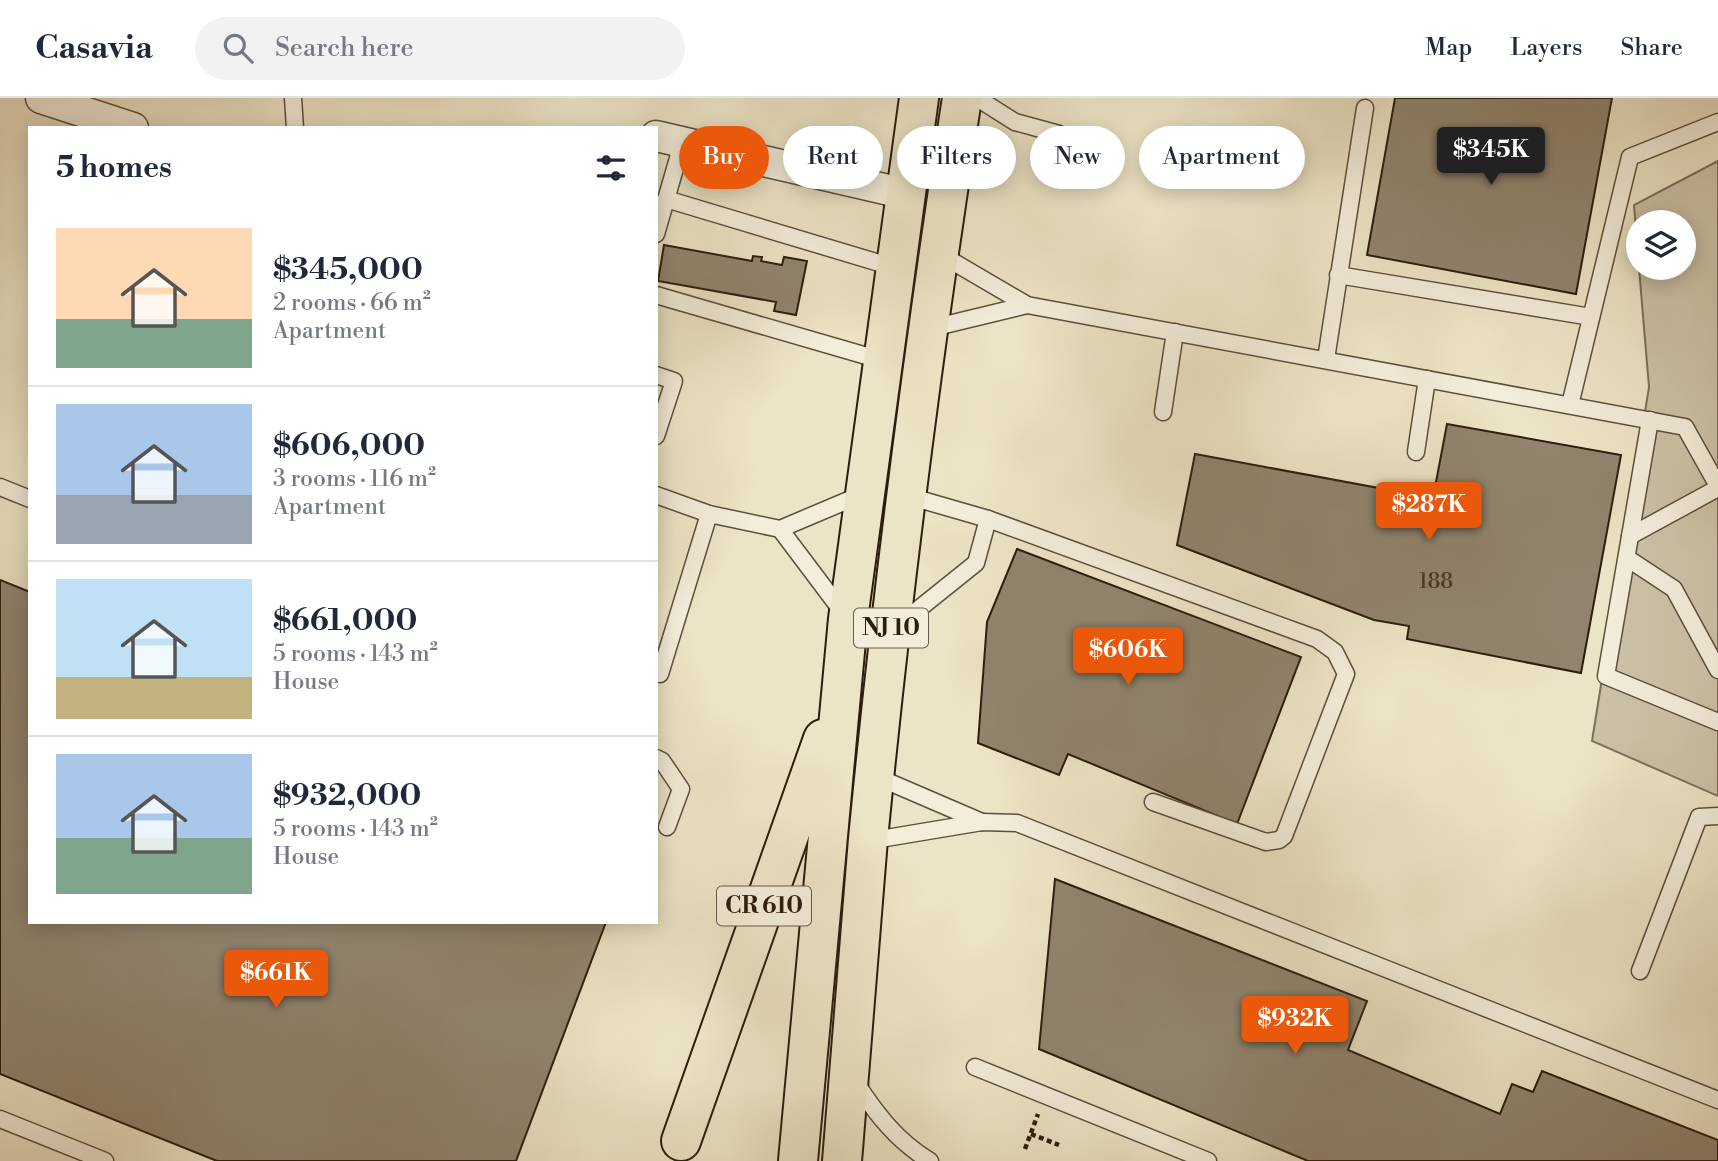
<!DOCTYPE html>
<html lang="en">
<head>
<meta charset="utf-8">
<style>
	:root { --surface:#fff; --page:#f2f2f3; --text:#1f2937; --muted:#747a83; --line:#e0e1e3; --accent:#ea580c }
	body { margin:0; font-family:"Libre Bodoni",serif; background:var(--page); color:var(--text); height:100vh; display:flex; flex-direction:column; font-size:26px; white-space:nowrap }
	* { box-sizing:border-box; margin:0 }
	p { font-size:23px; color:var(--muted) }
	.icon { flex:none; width:38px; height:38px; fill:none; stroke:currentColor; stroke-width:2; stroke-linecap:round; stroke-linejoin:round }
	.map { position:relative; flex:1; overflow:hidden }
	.drawer { position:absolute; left:28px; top:28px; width:630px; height:798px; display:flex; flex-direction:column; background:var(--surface); border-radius:0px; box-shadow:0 4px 18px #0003 }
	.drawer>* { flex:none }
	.guide { position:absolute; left:679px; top:28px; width:665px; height:63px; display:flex; gap:14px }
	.fabs { position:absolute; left:1626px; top:112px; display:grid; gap:14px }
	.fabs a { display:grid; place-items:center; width:70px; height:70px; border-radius:50%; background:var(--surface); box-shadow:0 4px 18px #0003; font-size:35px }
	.price { position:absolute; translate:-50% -60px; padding:0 16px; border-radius:7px; background:var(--accent); color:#fff; font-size:23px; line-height:46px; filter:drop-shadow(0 2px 4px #0008) }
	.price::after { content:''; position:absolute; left:50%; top:42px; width:21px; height:16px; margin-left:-10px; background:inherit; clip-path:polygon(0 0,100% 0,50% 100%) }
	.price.current { background:#222; color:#fff }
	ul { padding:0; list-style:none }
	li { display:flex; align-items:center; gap:21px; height:175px; padding:0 28px }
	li+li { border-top:2px solid var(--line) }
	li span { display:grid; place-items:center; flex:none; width:196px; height:140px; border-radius:0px; color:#555 }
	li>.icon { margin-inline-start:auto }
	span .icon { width:84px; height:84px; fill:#fffc; stroke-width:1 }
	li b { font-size:30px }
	h2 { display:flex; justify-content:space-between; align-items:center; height:84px; padding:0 28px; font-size:30px }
	.tag { padding:0 24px; border-radius:32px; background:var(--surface); box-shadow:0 4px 18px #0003; font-size:24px; line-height:63px }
	.tag.current { background:var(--accent); color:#fff }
	header { display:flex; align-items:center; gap:42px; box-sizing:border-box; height:98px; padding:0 35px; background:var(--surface); border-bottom:2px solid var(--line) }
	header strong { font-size:33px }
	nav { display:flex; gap:38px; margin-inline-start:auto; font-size:24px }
	.search { width:490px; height:63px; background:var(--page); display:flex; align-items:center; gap:18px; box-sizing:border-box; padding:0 24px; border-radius:38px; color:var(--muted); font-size:26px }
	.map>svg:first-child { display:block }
	.green { fill:#cbc2a7; stroke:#7c705a; stroke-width:2 }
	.building { fill:#90846e; stroke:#2c1d0e; stroke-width:2 }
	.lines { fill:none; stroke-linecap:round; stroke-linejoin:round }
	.lane-casing { stroke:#5c4f3c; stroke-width:19 }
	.street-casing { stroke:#5c4f3c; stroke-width:33 }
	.primary-casing { stroke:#2c1d0e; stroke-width:42 }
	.path { stroke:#2c1d0e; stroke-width:4.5; stroke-dasharray:5 3.5; stroke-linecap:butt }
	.lane { stroke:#f3edda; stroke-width:16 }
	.street { stroke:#f3edda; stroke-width:30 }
	.primary { stroke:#ece4c6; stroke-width:38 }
	.labels { text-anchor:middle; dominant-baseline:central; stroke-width:7; stroke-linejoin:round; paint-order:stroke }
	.number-label { font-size:21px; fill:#453726 }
	.shield { fill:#f3edda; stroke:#685b4b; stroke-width:2 }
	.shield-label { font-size:23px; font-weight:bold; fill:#2c1d0e }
</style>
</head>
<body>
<header>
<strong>Casavia</strong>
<div class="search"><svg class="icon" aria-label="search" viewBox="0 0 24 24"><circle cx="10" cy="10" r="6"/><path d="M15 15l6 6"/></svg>Search here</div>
<nav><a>Map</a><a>Layers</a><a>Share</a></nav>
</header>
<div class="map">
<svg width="1718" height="1063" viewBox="0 0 1718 1063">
	<rect width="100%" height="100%" fill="#ece4c6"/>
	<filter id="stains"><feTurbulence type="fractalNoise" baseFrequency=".00286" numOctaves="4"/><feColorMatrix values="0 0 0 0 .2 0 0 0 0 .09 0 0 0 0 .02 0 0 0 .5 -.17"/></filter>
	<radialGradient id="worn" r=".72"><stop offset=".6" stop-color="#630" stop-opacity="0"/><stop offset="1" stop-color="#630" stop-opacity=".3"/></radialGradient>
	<path class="green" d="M1718,63V698L1592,643L1649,289L1639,170H1684V124H1638V155L1634,107Z"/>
	<g class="building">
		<path d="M1395,0H1612L1576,196L1367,157Z"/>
		<path d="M664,147L752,163L753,158L762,159L761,163L782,167L784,159L807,163L796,217L774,213L776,204L658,183Z"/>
		<path d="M1447,326L1621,357L1581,575L1407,541L1409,528L1374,522L1177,447L1195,356L1433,400Z"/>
		<path d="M1017,451L1301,559L1237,726L1068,656L1059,677L978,645L987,524Z"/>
		<path d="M0,482L30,494V824H606L516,1063H217L0,976Z"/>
		<path d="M1055,781L1367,903L1348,952L1500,1016L1512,986L1533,994L1542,973L1718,1042V1063H1308L1039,951Z"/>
	</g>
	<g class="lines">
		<defs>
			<g id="lane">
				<path d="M293,0L295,30"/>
				<path d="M977,0L1015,24L1059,36"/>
				<path d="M666,101L896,170"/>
				<path d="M656,136L683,43"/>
				<path d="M940,156L1027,207L1685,329L1718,388"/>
				<path d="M1338,177L1591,219"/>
				<path d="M656,197L884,263"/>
				<path d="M928,231L1027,207"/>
				<path d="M1326,261L1365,10"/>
				<path d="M656,277L674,283L656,338"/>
				<path d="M1570,307L1630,59L1718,24"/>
				<path d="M1163,314L1175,234"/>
				<path d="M1650,322L1606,578L1718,624"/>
				<path d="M1416,354L1427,281"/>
				<path d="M0,389L30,401"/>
				<path d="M656,397L709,416L780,431L865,395"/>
				<path d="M908,398L988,421L1317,541L1335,554L1346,576L1284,738L1279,742L1266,744L1153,704"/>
				<path d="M780,431L844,516"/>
				<path d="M1630,438L1718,390"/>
				<path d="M1627,460L1674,491L1718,572"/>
				<path d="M895,530L976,465L988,421"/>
				<path d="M660,576L709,416"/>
				<path d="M656,660L662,663L681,691L667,729"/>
				<path d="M875,678L982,724"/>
				<path d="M868,743L982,724L1017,725L1718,1002"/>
				<path d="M1640,873L1699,719L1718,718"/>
				<path d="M975,969L1208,1063"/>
				<path d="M856,985C877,1017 897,1043 930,1063"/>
				<path d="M0,1021L105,1063"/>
			</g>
			<g id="street">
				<path d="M41,0L133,30"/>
				<path d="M656,38L906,96"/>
			</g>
			<g id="primary">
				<path d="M681,1043L823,641"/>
				<path d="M798,1063L848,521L919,0"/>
				<path d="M842,1063C851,956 859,849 868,741C892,494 924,246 962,0"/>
			</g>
		</defs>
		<use href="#lane" class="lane-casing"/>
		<use href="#street" class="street-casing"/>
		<use href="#primary" class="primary-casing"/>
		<g class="path">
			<path d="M1031,1036L1059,1047"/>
			<path d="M1025,1051L1038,1016"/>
		</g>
		<use href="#lane" class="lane"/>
		<use href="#street" class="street"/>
		<use href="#primary" class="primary"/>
	</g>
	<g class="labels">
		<g class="number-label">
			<text x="1436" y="484">188</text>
		</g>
		<g class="shield">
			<rect x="854" y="510.5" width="74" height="39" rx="5"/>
			<rect x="717" y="788.5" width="94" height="39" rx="5"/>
		</g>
		<g class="shield-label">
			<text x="891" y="530">NJ 10</text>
			<text x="764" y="808">CR 610</text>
		</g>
	</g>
	<rect width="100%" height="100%" filter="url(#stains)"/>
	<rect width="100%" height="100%" fill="url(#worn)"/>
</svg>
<div class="fabs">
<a><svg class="icon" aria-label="layers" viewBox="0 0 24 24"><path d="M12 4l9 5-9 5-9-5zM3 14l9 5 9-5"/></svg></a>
</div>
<b class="price current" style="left:1491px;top:89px">$345K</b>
<b class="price" style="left:1429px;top:444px">$287K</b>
<b class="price" style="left:1128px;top:589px">$606K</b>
<b class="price" style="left:276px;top:912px">$661K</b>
<b class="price" style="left:1295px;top:958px">$932K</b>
<div class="guide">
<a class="tag current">Buy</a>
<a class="tag">Rent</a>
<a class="tag">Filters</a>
<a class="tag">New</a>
<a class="tag">Apartment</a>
</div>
<section class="drawer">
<h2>5 homes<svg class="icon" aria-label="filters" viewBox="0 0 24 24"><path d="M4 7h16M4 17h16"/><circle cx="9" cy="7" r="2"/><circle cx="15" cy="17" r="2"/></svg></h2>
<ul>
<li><span style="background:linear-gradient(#ffd9b3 65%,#7fa58c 0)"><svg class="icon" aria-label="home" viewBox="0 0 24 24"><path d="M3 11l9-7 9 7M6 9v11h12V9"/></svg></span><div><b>$345,000</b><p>2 rooms · 66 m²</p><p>Apartment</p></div></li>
<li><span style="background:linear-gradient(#a9c7e8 65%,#9aa5b1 0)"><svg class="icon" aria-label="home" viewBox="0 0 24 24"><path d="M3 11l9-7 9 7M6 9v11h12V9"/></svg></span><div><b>$606,000</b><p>3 rooms · 116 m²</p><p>Apartment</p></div></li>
<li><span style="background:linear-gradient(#bfe0f5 70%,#c2b280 0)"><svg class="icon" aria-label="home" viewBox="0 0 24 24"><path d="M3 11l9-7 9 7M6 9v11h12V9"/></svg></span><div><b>$661,000</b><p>5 rooms · 143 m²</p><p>House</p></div></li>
<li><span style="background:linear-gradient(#a9c7e8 60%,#7fa58c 0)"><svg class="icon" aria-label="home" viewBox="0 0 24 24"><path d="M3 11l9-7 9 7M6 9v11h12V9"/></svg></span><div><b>$932,000</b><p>5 rooms · 143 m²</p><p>House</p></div></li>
</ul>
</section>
</div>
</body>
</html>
